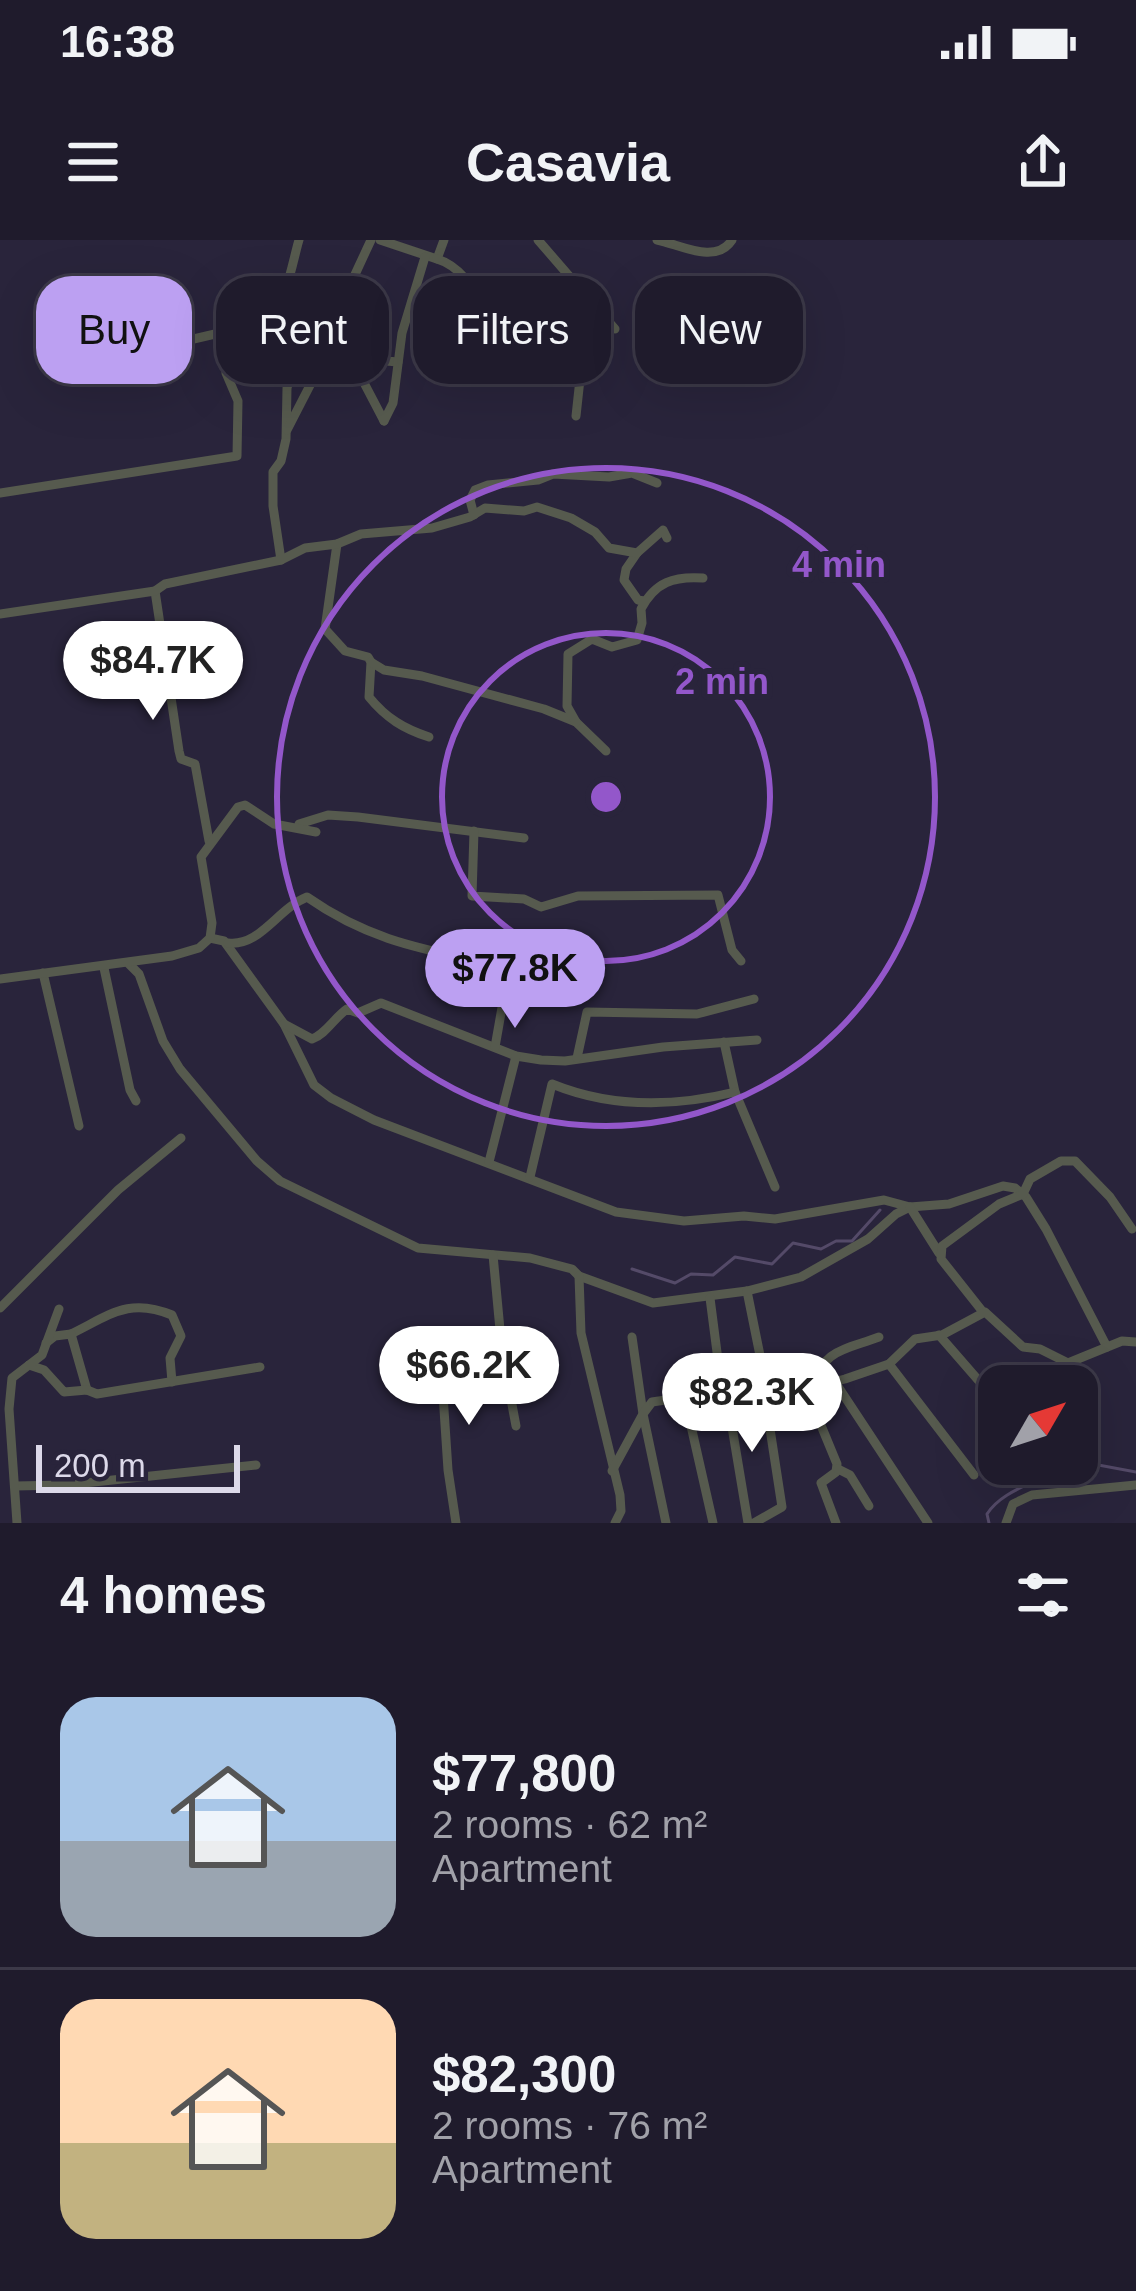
<!DOCTYPE html>
<html lang="en">
<head>
<meta charset="utf-8">
<style>
	:root { --surface:#1f1b2c; --page:#2c2838; --text:#f1f3f6; --muted:#a1a1a9; --line:#3c3948; --accent:#bca0f2 }
	body { margin:0; font-family:Arial,sans-serif; background:var(--page); color:var(--text); height:100vh; display:flex; flex-direction:column; font-size:45px; white-space:nowrap }
	* { box-sizing:border-box; margin:0 }
	p { font-size:39px; color:var(--muted) }
	.icon { flex:none; width:66px; height:66px; fill:none; stroke:currentColor; stroke-width:2; stroke-linecap:round; stroke-linejoin:round }
	.map { position:relative; height:1283px; overflow:hidden }
	.drawer { display:flex; flex-direction:column; background:var(--surface); flex:1 }
	.drawer>* { flex:none }
	.hud { position:absolute; left:36px; top:36px; width:1065px; height:108px; display:flex; gap:24px }
	.needle { width:78px; rotate:51deg }
	.controls { position:absolute; left:978px; top:1125px; display:grid; gap:24px }
	.controls a { display:grid; place-items:center; width:120px; height:120px; border-radius:24px; background:var(--surface); box-shadow:0 12px 48px #0002,0 0 0 3px var(--line); font-size:60px }
	.scale { position:absolute; left:36px; bottom:30px; width:204px; box-sizing:border-box; padding-left:12px; border:6px solid #dcd9e9; border-top:0; font-size:33px; line-height:42px; white-space:nowrap; color:#dcd9e9; -webkit-text-stroke:9px #29243b; paint-order:stroke }
	.price { position:absolute; translate:-50% -102px; padding:0 27px; border-radius:42px; background:#fff; color:#222; font-size:39px; line-height:78px; filter:drop-shadow(0 3px 6px #0008) }
	.price::after { content:''; position:absolute; left:50%; top:72px; width:36px; height:27px; margin-left:-18px; background:inherit; clip-path:polygon(0 0,100% 0,50% 100%) }
	.price.on { background:var(--accent); color:#111 }
	ul { padding:0; list-style:none }
	li { display:flex; align-items:center; gap:36px; height:300px; padding:0 60px }
	li+li { border-top:3px solid var(--line) }
	li span { display:grid; place-items:center; flex:none; width:336px; height:240px; border-radius:36px; color:#555 }
	li>.icon { margin-inline-start:auto }
	span .icon { width:144px; height:144px; fill:#fffc; stroke-width:1 }
	li b { font-size:51px }
	h2 { display:flex; justify-content:space-between; align-items:center; height:144px; padding:0 60px; font-size:51px }
	.pill { padding:0 42px; border-radius:36px; background:var(--surface); box-shadow:0 12px 48px #0002,0 0 0 3px var(--line); font-size:42px; line-height:108px }
	.pill.on { background:var(--accent); color:#111 }
	.status { display:flex; justify-content:space-between; align-items:center; height:84px; padding:0 60px; background:var(--surface); direction:ltr }
	.status svg { height:33px; fill:currentColor }
	header { display:flex; justify-content:space-between; align-items:center; height:156px; padding:0 60px; background:var(--surface); font-size:54px; font-weight:600 }
	.map>svg:first-child { display:block }
	.lines { fill:none; stroke-linecap:round; stroke-linejoin:round }
	.stream { stroke:#544a68; stroke-width:3 }
	.minor { stroke:#565a4e; stroke-width:9 }
	.ring { fill:none; stroke:#9357ca; stroke-width:6 }
	.centre { fill:#9357ca; stroke:#29243b; stroke-width:6 }
	.ring-label { font-size:36px; text-anchor:middle; font-weight:bold; fill:#9357ca; stroke:#29243b; stroke-width:12; stroke-linejoin:round; paint-order:stroke }
</style>
</head>
<body>
<div class="status"><b>16:38</b><svg viewBox="0 0 49 12"><path d="M0 12V9h3v3zM5 12V6h3v6zM10 12V3h3v9zM15 12V0h3v12zM26 1h20v11H26zM47 4h2v5h-2z"/></svg></div>
<header><svg class="icon" aria-label="menu" viewBox="0 0 24 24"><path d="M4 6h16M4 12h16M4 18h16"/></svg>Casavia<svg class="icon" aria-label="share" viewBox="0 0 24 24"><path d="M12 15V3M7 8l5-5 5 5M5 13v7h14v-7"/></svg></header>
<div class="map">
<svg width="1136" height="1283" viewBox="0 0 1136 1283">
	<rect width="100%" height="100%" fill="#29243b"/>
	<g class="lines">
		<g class="stream">
			<path d="M632,1029L675,1043L691,1034L713,1035L735,1017L772,1024L793,1003L821,1009L836,1001H852L880,970"/>
			<path d="M1077,1221L1136,1232"/>
			<path d="M989,1283L987,1274C1003,1249 1039,1243 1066,1224"/>
		</g>
		<g class="minor">
			<path d="M380,0L437,19L444,0"/>
			<path d="M538,0L615,89"/>
			<path d="M657,0C681,5 716,25 732,0"/>
			<path d="M437,19C477,31 486,87 519,109C534,120 563,125 581,130L576,176"/>
			<path d="M270,74L275,81L303,90L287,148L286,199L281,221L273,232V266L281,320"/>
			<path d="M85,89L97,115L116,117L228,91"/>
			<path d="M327,108L351,118L398,122"/>
			<path d="M351,118L384,181"/>
			<path d="M384,181L393,163L402,93L425,17"/>
			<path d="M287,190L322,122L335,64L352,41L371,0"/>
			<path d="M0,253L237,216L238,161L226,133V96C238,80 254,84 269,74C287,63 293,19 299,0"/>
			<path d="M474,275L470,260L475,250L488,245L538,240L553,234L609,237L632,233L657,243"/>
			<path d="M337,304L325,389L345,411L368,417L371,422L369,457C386,478 404,489 429,497"/>
			<path d="M637,313L626,329L624,340L638,360L644,361"/>
			<path d="M155,351L179,511L181,519L195,524L209,601"/>
			<path d="M0,374L155,351L165,344L281,320L305,308L337,304L361,294L432,288L470,277L485,268L524,271L537,267L571,278L595,292L609,308L637,313L663,290L667,298"/>
			<path d="M371,422L384,430L422,436L544,469L576,482L606,511"/>
			<path d="M576,482L567,466L568,414L592,399L612,407L637,400L642,383L641,369C655,342 674,336 703,338"/>
			<path d="M299,584L328,575L358,577L524,598"/>
			<path d="M474,591L472,656L524,659L541,667L578,656L718,655L732,710L741,721"/>
			<path d="M210,698L224,701L284,784L314,845L331,858L374,880L616,972L684,981L744,976L775,979L884,960L910,967L949,964L1003,946L1015,948L1026,957L1046,989L1107,1107"/>
			<path d="M228,703C260,707 277,669 307,657C374,704 431,710 509,728"/>
			<path d="M129,724L139,734L163,801L180,829L257,921L280,941L418,1008L530,1018L572,1029L579,1036L653,1063L747,1051L801,1037L868,999L896,974L910,967"/>
			<path d="M104,728L130,850L136,861"/>
			<path d="M43,733L79,886"/>
			<path d="M0,739L172,716L199,708L210,698L212,683L201,617L238,567L245,565L274,584L316,592"/>
			<path d="M284,784L312,799C326,794 334,778 347,769L358,773L381,763L516,816L541,820L565,821L663,807L757,800"/>
			<path d="M724,802L735,852L775,947"/>
			<path d="M495,807L509,728L538,736"/>
			<path d="M577,818L587,772L697,774L754,759"/>
			<path d="M489,922L516,816"/>
			<path d="M530,937L552,844C611,868 674,867 735,852"/>
			<path d="M910,967L939,1013"/>
			<path d="M493,1015L502,1111L516,1186"/>
			<path d="M579,1036L581,1093L620,1255L621,1271L615,1283"/>
			<path d="M747,1051L767,1150"/>
			<path d="M710,1058L722,1151"/>
			<path d="M0,1068L118,950L181,898"/>
			<path d="M983,1072L941,1019L942,1006L999,964L1023,954L1030,939L1061,921H1075L1110,957L1132,989"/>
			<path d="M71,1094C110,1075 129,1057 172,1075L181,1096L170,1118L172,1142"/>
			<path d="M939,1095L999,1164"/>
			<path d="M46,1103L55,1096L71,1094L87,1150"/>
			<path d="M889,1124L974,1235"/>
			<path d="M29,1125L44,1130L64,1152L87,1150L97,1154L260,1127"/>
			<path d="M835,1142L928,1283"/>
			<path d="M812,1147C823,1109 845,1110 879,1097"/>
			<path d="M806,1149L837,1224L836,1232L821,1243L836,1283"/>
			<path d="M726,1151L748,1283"/>
			<path d="M684,1155L713,1283"/>
			<path d="M838,1229L850,1235L869,1266"/>
			<path d="M612,1231L643,1174L632,1097"/>
			<path d="M15,1246L65,1245L256,1225"/>
			<path d="M17,1283L9,1169L12,1138L42,1115L59,1069"/>
			<path d="M456,1283L448,1230L441,1124C455,1109 483,1111 502,1111"/>
			<path d="M666,1283L643,1174L652,1162L726,1151L806,1149L845,1139L889,1124L915,1099L942,1095L985,1072L1023,1107L1040,1109L1068,1123L1122,1101L1136,1102"/>
			<path d="M754,1283L782,1267L764,1150"/>
			<path d="M1006,1283L1013,1264L1032,1255L1136,1245"/>
		</g>
	</g>
	<g class="ring">
		<circle cx="606" cy="557" r="164"/>
		<circle cx="606" cy="557" r="329"/>
	</g>
	<circle cx="606" cy="557" r="18" class="centre"/>
	<g class="ring-label">
		<text x="839" y="337">4 min</text>
		<text x="722" y="454">2 min</text>
	</g>
</svg>
<div class="controls">
<a><svg class="needle" viewBox="-14 -14 28 28"><path d="M0-13l5 13h-10z" fill="#e53935"/><path d="M0 13l5-13h-10z" fill="#a1a1a9"/></svg></a>
</div>
<div class="scale">200 m</div>
<b class="price" style="left:153px;top:483px">$84.7K</b>
<b class="price on" style="left:515px;top:791px">$77.8K</b>
<b class="price" style="left:469px;top:1188px">$66.2K</b>
<b class="price" style="left:752px;top:1215px">$82.3K</b>
<div class="hud">
<a class="pill on">Buy</a>
<a class="pill">Rent</a>
<a class="pill">Filters</a>
<a class="pill">New</a>
</div>
</div>
<section class="drawer">
<h2>4 homes<svg class="icon" aria-label="filters" viewBox="0 0 24 24"><path d="M4 7h16M4 17h16"/><circle cx="9" cy="7" r="2"/><circle cx="15" cy="17" r="2"/></svg></h2>
<ul>
<li><span style="background:linear-gradient(#a9c7e8 60%,#9aa5b1 0)"><svg class="icon" aria-label="home" viewBox="0 0 24 24"><path d="M3 11l9-7 9 7M6 9v11h12V9"/></svg></span><div><b>$77,800</b><p>2 rooms · 62 m²</p><p>Apartment</p></div></li>
<li><span style="background:linear-gradient(#ffd9b3 60%,#c2b280 0)"><svg class="icon" aria-label="home" viewBox="0 0 24 24"><path d="M3 11l9-7 9 7M6 9v11h12V9"/></svg></span><div><b>$82,300</b><p>2 rooms · 76 m²</p><p>Apartment</p></div></li>
</ul>
</section>
</body>
</html>
